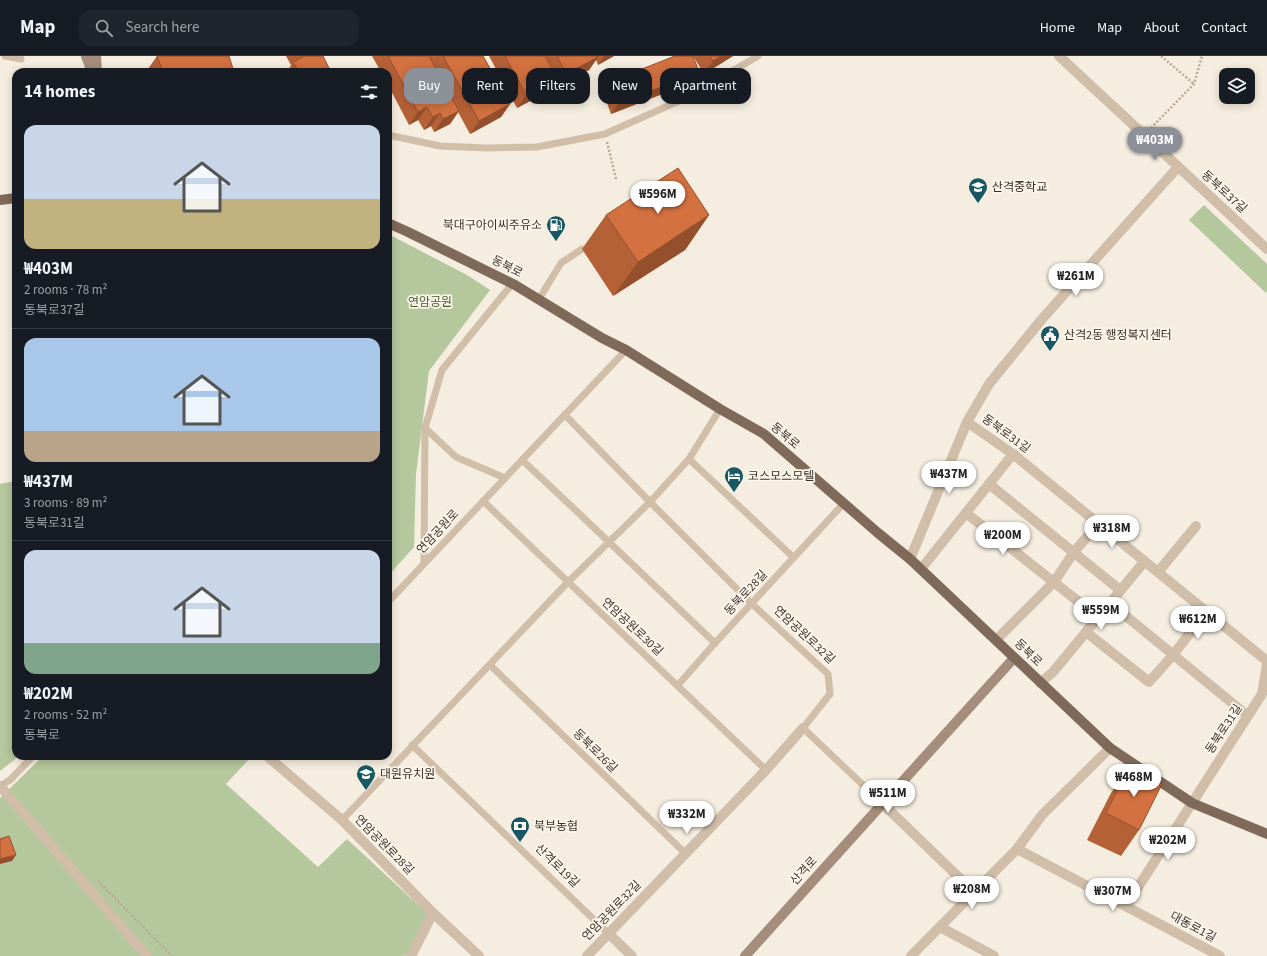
<!DOCTYPE html>
<html lang="en">
<head>
<meta charset="utf-8">
<style>
	:root { --surface:#171b24; --page:#20242c; --text:#f1f3f6; --muted:#9ea1a6; --line:#363941; --accent:#8c9099 }
	body { margin:0; font-family:"Source Sans 3","Noto Sans KR",sans-serif; background:var(--page); color:var(--text); height:100vh; display:flex; flex-direction:column; font-size:15px; white-space:nowrap }
	* { box-sizing:border-box; margin:0 }
	p { font-size:13px; color:var(--muted) }
	.icon { flex:none; width:22px; height:22px; fill:none; stroke:currentColor; stroke-width:2; stroke-linecap:round; stroke-linejoin:round }
	.map { position:relative; flex:1; overflow:hidden }
	.details { position:absolute; left:12px; top:12px; width:380px; height:692px; display:flex; flex-direction:column; background:var(--surface); border-radius:12px; box-shadow:0 2px 10px #0003 }
	.details>* { flex:none }
	.top-card { position:absolute; left:404px; top:12px; width:380px; height:36px; display:flex; gap:8px }
	.controls { position:absolute; left:1219px; top:12px; display:grid; gap:8px }
	.controls a { display:grid; place-items:center; width:36px; height:36px; border-radius:8px; background:var(--surface); box-shadow:0 2px 10px #0003; font-size:20px }
	.price { position:absolute; translate:-50% -34px; padding:0 9px; border-radius:14px; background:#fff; color:#222; font-size:13px; line-height:26px; filter:drop-shadow(0 1px 2px #0008) }
	.price::after { content:''; position:absolute; left:50%; top:24px; width:12px; height:9px; margin-left:-6px; background:inherit; clip-path:polygon(0 0,100% 0,50% 100%) }
	.price.current { background:var(--accent); color:#fff }
	ul { padding:0; list-style:none }
	li { display:grid; align-content:center; gap:8px; height:212px; padding:0 12px }
	li+li { border-top:1px solid var(--line) }
	li span { display:grid; place-items:center; height:124px; border-radius:12px; color:#555 }
	li>.icon { margin-inline-start:auto }
	span .icon { width:72px; height:72px; fill:#fffc; stroke-width:1 }
	li b { font-size:17px }
	h2 { display:flex; justify-content:space-between; align-items:center; height:48px; padding:0 12px; font-size:17px }
	.tag { padding:0 14px; border-radius:12px; background:var(--surface); box-shadow:0 2px 10px #0003; font-size:14px; line-height:36px }
	.tag.current { background:var(--accent); color:#fff }
	header { display:flex; align-items:center; gap:24px; box-sizing:border-box; height:56px; padding:0 20px; background:var(--surface); border-bottom:1px solid var(--line) }
	header strong { font-size:19px }
	nav { display:flex; gap:22px; margin-inline-start:auto; font-size:14px }
	.search { width:280px; height:36px; background:var(--page); display:flex; align-items:center; gap:10px; box-sizing:border-box; padding:0 14px; border-radius:12px; color:var(--muted); font-size:15px }
	.map>svg:first-child { display:block }
	.green { fill:#b5c79c }
	.lines { fill:none; stroke-linecap:round; stroke-linejoin:round }
	.path { stroke:#bca893; stroke-width:2.5; stroke-dasharray:2 2; stroke-linecap:butt }
	.lane { stroke:#d0bea9; stroke-width:7 }
	.street { stroke:#d0bea9; stroke-width:10 }
	.secondary { stroke:#a48d7a; stroke-width:10 }
	.primary { stroke:#7f6959; stroke-width:10 }
	.wall { fill:#b56137 }
	.shaded-wall { fill:#944f2d }
	.building { fill:#d37140; stroke:#944f2d }
	.labels { text-anchor:middle; dominant-baseline:central; stroke-width:3.5; stroke-linejoin:round; paint-order:stroke }
	.poi-label { font-size:12px; fill:#3c3129; stroke:#fcf6ec; text-anchor:start }
	.street-label { font-size:12px; fill:#3c3129; stroke:#fcf6ec }
	.park-label { font-size:12px; fill:#465d2a; stroke:#fcf6ec }
</style>
</head>
<body>
<header>
<strong>Map</strong>
<div class="search"><svg class="icon" aria-label="search" viewBox="0 0 24 24"><circle cx="10" cy="10" r="6"/><path d="M15 15l6 6"/></svg>Search here</div>
<nav><a>Home</a><a>Map</a><a>About</a><a>Contact</a></nav>
</header>
<div class="map">
<svg width="1267" height="900" viewBox="0 0 1267 900">
	<rect width="100%" height="100%" fill="#f5eddf"/>
	<g class="green">
		<path d="M1204,149L1267,208V235L1266,237L1189,164Z"/>
		<path d="M388,178L467,219L490,234L429,315L416,418L414,491L388,520Z"/>
		<path d="M16,425V700H19L0,715V428Z"/>
		<path d="M43,700H252L226,728L318,811L347,783L428,858L407,899L404,900H0V742Z"/>
	</g>
	<g class="lines">
		<g class="path">
			<path d="M1161,0L1194,28"/>
			<path d="M1151,72L1194,28L1202,0"/>
			<path d="M607,86L616,123"/>
			<path d="M98,825L172,900"/>
		</g>
		<g class="lane">
			<path d="M5,0L21,3"/>
			<path d="M388,79L440,90L486,92L537,91L605,78L690,40L758,0"/>
			<path d="M539,243L561,207L582,193"/>
			<path d="M565,359L650,446L752,548L828,618L830,638L803,672L883,748"/>
			<path d="M425,372L456,401L505,422"/>
			<path d="M689,403L793,501"/>
			<path d="M522,404C587,464 650,526 715,587"/>
			<path d="M483,445L766,714"/>
			<path d="M424,507L425,372L442,314L512,228"/>
			<path d="M388,546L626,294"/>
			<path d="M490,609L685,797"/>
			<path d="M678,629L715,587L844,447"/>
			<path d="M412,689L609,878"/>
			<path d="M0,730L10,724L33,700"/>
			<path d="M342,764L568,526L650,446L689,403L720,353"/>
		</g>
		<g class="street">
			<path d="M1059,0L1267,193"/>
			<path d="M967,366L1013,398L1267,605"/>
			<path d="M989,428L1120,534"/>
			<path d="M966,457L1098,561"/>
			<path d="M910,503L967,366L989,328L1042,263L1178,111"/>
			<path d="M921,513L1013,398"/>
			<path d="M1158,516L1196,470"/>
			<path d="M1110,547L1248,660"/>
			<path d="M1086,576L1149,626L1173,599L1206,556"/>
			<path d="M996,584L1054,526L1074,496L1098,468"/>
			<path d="M1040,627L1053,616L1144,506"/>
			<path d="M267,700L342,764L433,857L479,900"/>
			<path d="M0,730L147,900"/>
			<path d="M883,748L974,836"/>
			<path d="M1017,793L1220,900"/>
			<path d="M1126,850L1262,638L1267,608"/>
			<path d="M940,871L994,900"/>
			<path d="M609,878L632,900"/>
			<path d="M411,900L433,857"/>
			<path d="M587,900L766,714L803,672"/>
			<path d="M911,900L1017,793L1042,759L1110,692"/>
		</g>
		<g class="secondary">
			<path d="M86,0L92,16"/>
			<path d="M96,0L97,16"/>
			<path d="M745,900L1014,602"/>
		</g>
		<g class="primary">
			<path d="M0,144L16,142"/>
			<path d="M388,167L408,176L515,229L602,282L626,294L720,353L764,378L878,477L910,503L1110,692L1192,747L1267,778"/>
		</g>
	</g>
	<g class="wall">
		<path d="M157,0L234,16H149L148,13Z"/>
		<path d="M286,0H323L327,16H287L291,9Z"/>
		<path d="M372,0H483L510,48L501,61L470,78L458,56L450,68L434,76L431,70L424,74L418,64L409,69L388,29V16H381Z"/>
		<path d="M489,0H614L598,9L596,4L589,14L557,31L555,26L549,35L517,52Z"/>
		<path d="M693,0H733L704,18Z"/>
		<path d="M609,26H693L611,58L603,36Z"/>
		<path d="M606,159H709L685,194L613,240L582,193Z"/>
		<path d="M1129,711L1139,774L1121,800L1087,784L1111,737Z"/>
	</g>
	<g class="shaded-wall">
		<path d="M604,0H614L598,9Z"/>
		<path d="M721,0H733L704,18L713,5Z"/>
		<path d="M598,1L589,14L557,31L566,18Z"/>
		<path d="M329,12L327,16H322Z"/>
		<path d="M699,16L693,26L611,58L618,48Z"/>
		<path d="M558,23L549,35L517,52L526,39Z"/>
		<path d="M510,48L501,61L470,78L479,65Z"/>
		<path d="M427,51L418,64L409,69L418,56Z"/>
		<path d="M459,55L450,68L434,76L443,63Z"/>
		<path d="M440,57L431,70L424,74L433,61Z"/>
		<path d="M709,159L685,194L613,240L638,206Z"/>
		<path d="M16,799L12,805L0,808V803Z"/>
	</g>
	<g class="building">
		<path d="M157,0H229L234,16H175V15L173,16H163Z"/>
		<path d="M302,0H323L329,12L322,16H299L293,6L303,1Z"/>
		<path d="M388,0H429L459,55L443,63L440,57L433,61L427,51L418,56Z"/>
		<path d="M443,0H483L510,48L479,65Z"/>
		<path d="M505,0H545L558,23L526,39Z"/>
		<path d="M557,0H597L598,1L566,18Z"/>
		<path d="M675,0H693L699,16L618,48L609,26Z"/>
		<path d="M710,0H721L713,5Z"/>
		<path d="M678,112L709,159L638,206L606,159Z"/>
		<path d="M1129,711L1162,728L1139,774L1106,757Z"/>
		<path d="M9,780L16,799L0,803V783Z"/>
	</g>
	<defs>
		<symbol id="school-pin" viewBox="-11 -11 22 30"><path d="M0 17L-7.5 6A9.5 9.5 0 1 1 7.5 6Z" fill="#195763" stroke="#fcf6ec"/><path d="M0-5L7-2L0 1L-7-2ZM-4 1L0 2.5L4 1V4Q0 6-4 4Z" fill="#fff"/></symbol>
		<symbol id="fuel-pin" viewBox="-11 -11 22 30"><path d="M0 17L-7.5 6A9.5 9.5 0 1 1 7.5 6Z" fill="#195763" stroke="#fcf6ec"/><path d="M-5.5-6h7V0h2V4h1.3V-2.5L3-4.5l.8-.8L6-3V5H2.5V1h-1V6h-7ZM-4.2-4.7v3.2H.2V-4.7Z" fill="#fff"/></symbol>
		<symbol id="civic-pin" viewBox="-11 -11 22 30"><path d="M0 17L-7.5 6A9.5 9.5 0 1 1 7.5 6Z" fill="#195763" stroke="#fcf6ec"/><path d="M-.6-6.5H3V-4.5H.6V-3L4-1V1h2V6H-6V1h2V-1L-.6-3ZM-1.2 2.5V6h2.4V2.5Z" fill="#fff"/></symbol>
		<symbol id="hotel-pin" viewBox="-11 -11 22 30"><path d="M0 17L-7.5 6A9.5 9.5 0 1 1 7.5 6Z" fill="#195763" stroke="#fcf6ec"/><path d="M-6-4.5h1.5V1H6V5H4.5V3h-9V5H-6ZM-4 0a1.8 1.8 0 1 1 3.6 0ZM.5 0V-2.5h3Q6-2.5 6 0Z" fill="#fff"/></symbol>
		<symbol id="bank-pin" viewBox="-11 -11 22 30"><path d="M0 17L-7.5 6A9.5 9.5 0 1 1 7.5 6Z" fill="#195763" stroke="#fcf6ec"/><path d="M-6-4H6V4H-6ZM0-2.3a2.3 2.3 0 1 0 0 4.6a2.3 2.3 0 1 0 0-4.6Z" fill="#fff"/></symbol>
	</defs>
	<g fill-rule="evenodd">
		<use href="#school-pin" x="967" y="120" width="22" height="30"/>
		<use href="#fuel-pin" x="545" y="158" width="22" height="30"/>
		<use href="#civic-pin" x="1039" y="268" width="22" height="30"/>
		<use href="#hotel-pin" x="723" y="409" width="22" height="30"/>
		<use href="#school-pin" x="355" y="707" width="22" height="30"/>
		<use href="#bank-pin" x="509" y="759" width="22" height="30"/>
	</g>
	<g class="labels">
		<g class="poi-label">
			<text x="992" y="131">산격중학교</text>
			<text x="542" y="169" text-anchor="end">북대구아이씨주유소</text>
			<text x="1064" y="279">산격2동 행정복지센터</text>
			<text x="748" y="420">코스모스모텔</text>
			<text x="380" y="718">대원유치원</text>
			<text x="534" y="770">북부농협</text>
		</g>
		<g class="street-label">
			<text transform="translate(1224 136) rotate(42)">동북로37길</text>
			<text transform="translate(507 211) rotate(27)">동북로</text>
			<text transform="translate(1006 378) rotate(36)">동북로31길</text>
			<text transform="translate(785 380) rotate(40)">동북로</text>
			<text transform="translate(438 476) rotate(-47)">연암공원로</text>
			<text transform="translate(746 537) rotate(-47)">동북로28길</text>
			<text transform="translate(632 571) rotate(43)">연암공원로30길</text>
			<text transform="translate(804 579) rotate(43)">연암공원로32길</text>
			<text transform="translate(1028 597) rotate(44)">동북로</text>
			<text transform="translate(1224 673) rotate(-57)">동북로31길</text>
			<text transform="translate(595 695) rotate(44)">동북로26길</text>
			<text transform="translate(384 789) rotate(45)">연암공원로28길</text>
			<text transform="translate(557 810) rotate(44)">산격로19길</text>
			<text transform="translate(804 815) rotate(-48)">산격로</text>
			<text transform="translate(612 855) rotate(-46)">연암공원로32길</text>
			<text transform="translate(1193 871) rotate(28)">대동로1길</text>
		</g>
		<g class="park-label">
			<text x="430" y="246">연암공원</text>
		</g>
	</g>
</svg>
<div class="controls">
<a><svg class="icon" aria-label="layers" viewBox="0 0 24 24"><path d="M12 4l9 5-9 5-9-5zM3 14l9 5 9-5"/></svg></a>
</div>
<b class="price current" style="left:1155px;top:105px">₩403M</b>
<b class="price" style="left:658px;top:159px">₩596M</b>
<b class="price" style="left:1076px;top:241px">₩261M</b>
<b class="price" style="left:949px;top:439px">₩437M</b>
<b class="price" style="left:1112px;top:493px">₩318M</b>
<b class="price" style="left:1003px;top:500px">₩200M</b>
<b class="price" style="left:1101px;top:575px">₩559M</b>
<b class="price" style="left:1198px;top:584px">₩612M</b>
<b class="price" style="left:1134px;top:742px">₩468M</b>
<b class="price" style="left:888px;top:758px">₩511M</b>
<b class="price" style="left:687px;top:779px">₩332M</b>
<b class="price" style="left:1168px;top:805px">₩202M</b>
<b class="price" style="left:972px;top:854px">₩208M</b>
<b class="price" style="left:1113px;top:856px">₩307M</b>
<div class="top-card">
<a class="tag current">Buy</a>
<a class="tag">Rent</a>
<a class="tag">Filters</a>
<a class="tag">New</a>
<a class="tag">Apartment</a>
</div>
<section class="details">
<h2>14 homes<svg class="icon" aria-label="filters" viewBox="0 0 24 24"><path d="M4 7h16M4 17h16"/><circle cx="9" cy="7" r="2"/><circle cx="15" cy="17" r="2"/></svg></h2>
<ul>
<li><span style="background:linear-gradient(#c9d6e8 60%,#c2b280 0)"><svg class="icon" aria-label="home" viewBox="0 0 24 24"><path d="M3 11l9-7 9 7M6 9v11h12V9"/></svg></span><div><b>₩403M</b><p>2 rooms · 78 m²</p><p>동북로37길</p></div></li>
<li><span style="background:linear-gradient(#a9c7e8 75%,#b9a48a 0)"><svg class="icon" aria-label="home" viewBox="0 0 24 24"><path d="M3 11l9-7 9 7M6 9v11h12V9"/></svg></span><div><b>₩437M</b><p>3 rooms · 89 m²</p><p>동북로31길</p></div></li>
<li><span style="background:linear-gradient(#c9d6e8 75%,#7fa58c 0)"><svg class="icon" aria-label="home" viewBox="0 0 24 24"><path d="M3 11l9-7 9 7M6 9v11h12V9"/></svg></span><div><b>₩202M</b><p>2 rooms · 52 m²</p><p>동북로</p></div></li>
</ul>
</section>
</div>
</body>
</html>
